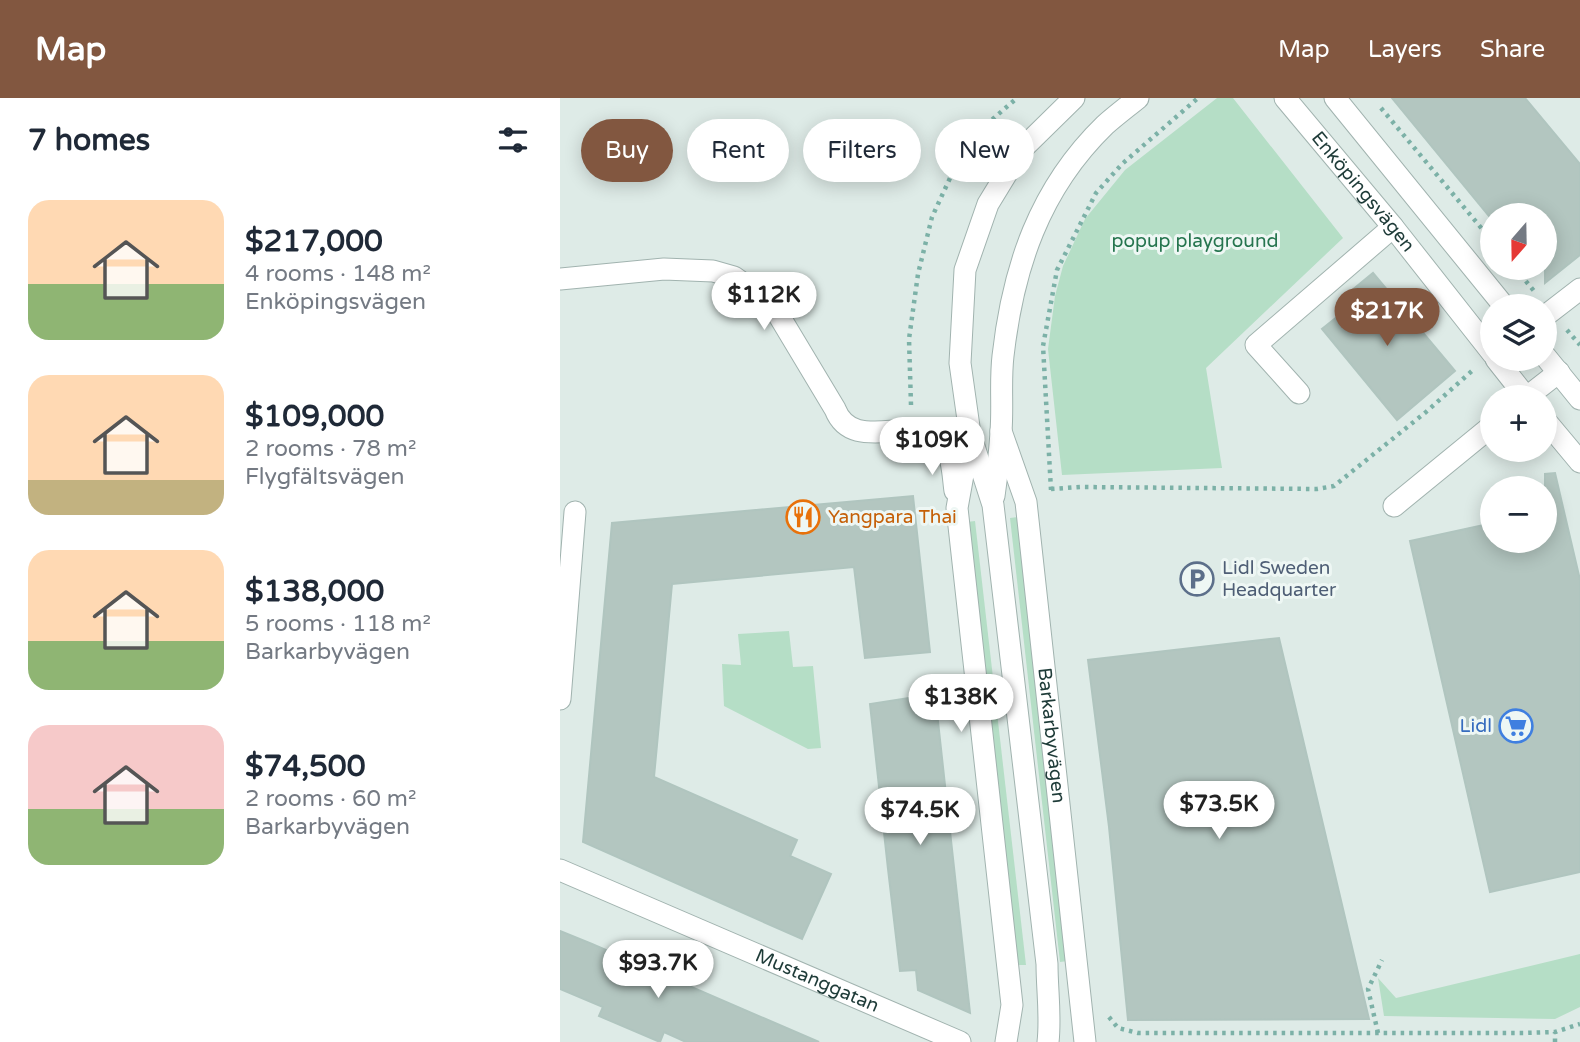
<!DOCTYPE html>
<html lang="en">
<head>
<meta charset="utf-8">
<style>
	:root { --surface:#fff; --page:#f6f6f7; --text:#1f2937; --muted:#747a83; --accent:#825740 }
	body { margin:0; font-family:"Varela Round",sans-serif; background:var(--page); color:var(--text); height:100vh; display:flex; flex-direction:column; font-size:26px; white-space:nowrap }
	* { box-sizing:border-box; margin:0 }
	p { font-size:23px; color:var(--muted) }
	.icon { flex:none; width:38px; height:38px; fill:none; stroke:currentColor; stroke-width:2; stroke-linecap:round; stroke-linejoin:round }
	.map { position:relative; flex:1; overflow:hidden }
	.drawer { display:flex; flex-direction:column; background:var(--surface); width:560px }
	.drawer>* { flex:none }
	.top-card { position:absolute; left:21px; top:21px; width:665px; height:63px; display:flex; gap:14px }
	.needle { width:46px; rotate:200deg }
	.fabs { position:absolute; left:920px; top:105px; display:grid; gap:14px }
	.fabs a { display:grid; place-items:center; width:77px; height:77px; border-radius:50%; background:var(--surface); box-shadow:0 4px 18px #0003; font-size:35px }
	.price { position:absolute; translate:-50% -60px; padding:0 16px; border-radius:24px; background:#fff; color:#222; font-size:23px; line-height:46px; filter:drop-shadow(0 2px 4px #0008) }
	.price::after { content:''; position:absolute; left:50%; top:42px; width:21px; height:16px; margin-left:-10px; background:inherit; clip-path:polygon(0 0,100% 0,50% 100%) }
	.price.current { background:var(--accent); color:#fff }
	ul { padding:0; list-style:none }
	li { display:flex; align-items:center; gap:21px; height:175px; padding:0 28px }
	li span { display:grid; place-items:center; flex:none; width:196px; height:140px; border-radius:21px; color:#555 }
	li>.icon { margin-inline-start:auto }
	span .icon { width:84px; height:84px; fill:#fffc; stroke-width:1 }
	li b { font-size:30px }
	h2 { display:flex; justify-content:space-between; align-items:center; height:84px; padding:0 28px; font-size:30px }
	.chip { padding:0 24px; border-radius:32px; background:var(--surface); box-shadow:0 4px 18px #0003; font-size:24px; line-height:63px }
	.chip.current { background:var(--accent); color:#fff }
	header { display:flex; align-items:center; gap:42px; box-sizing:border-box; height:98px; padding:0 35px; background:var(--accent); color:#fff }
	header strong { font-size:33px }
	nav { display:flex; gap:38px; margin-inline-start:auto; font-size:24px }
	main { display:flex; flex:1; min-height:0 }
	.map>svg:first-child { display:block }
	.green { fill:#b5dec6 }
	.building { fill:#b3c6c0; stroke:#b0c5bf; stroke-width:2 }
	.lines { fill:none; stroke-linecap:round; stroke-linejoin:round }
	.minor-casing { stroke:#a1b3af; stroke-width:23 }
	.path { stroke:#7cb1a7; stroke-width:4.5; stroke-dasharray:3.5 5; stroke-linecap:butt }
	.minor { stroke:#fff; stroke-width:21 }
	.labels { text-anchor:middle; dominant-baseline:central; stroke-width:6; stroke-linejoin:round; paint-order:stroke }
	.street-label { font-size:19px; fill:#1e3b38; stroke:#eef7f4 }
	.park-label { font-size:19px; fill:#26754f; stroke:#eef7f4 }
	.food-label { font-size:19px; fill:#c56008; stroke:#eef7f4; text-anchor:start }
	.service-label { font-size:19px; fill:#4e5e75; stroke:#eef7f4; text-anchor:start }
	.shop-label { font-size:19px; fill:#366cbe; stroke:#eef7f4; text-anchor:end }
</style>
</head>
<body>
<header>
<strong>Map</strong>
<nav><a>Map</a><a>Layers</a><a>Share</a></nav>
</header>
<main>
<section class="drawer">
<h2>7 homes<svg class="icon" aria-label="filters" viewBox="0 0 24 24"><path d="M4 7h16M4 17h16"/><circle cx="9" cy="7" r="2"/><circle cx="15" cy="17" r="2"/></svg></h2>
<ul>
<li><span style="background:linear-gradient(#ffd9b3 60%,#8fb573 0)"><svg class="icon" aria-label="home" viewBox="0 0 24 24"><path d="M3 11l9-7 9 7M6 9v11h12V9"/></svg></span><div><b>$217,000</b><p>4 rooms · 148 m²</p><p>Enköpingsvägen</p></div></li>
<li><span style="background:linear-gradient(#ffd9b3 75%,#c2b280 0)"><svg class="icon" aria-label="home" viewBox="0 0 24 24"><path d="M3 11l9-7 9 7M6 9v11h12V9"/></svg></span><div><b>$109,000</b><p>2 rooms · 78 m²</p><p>Flygfältsvägen</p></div></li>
<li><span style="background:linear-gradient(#ffd9b3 65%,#8fb573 0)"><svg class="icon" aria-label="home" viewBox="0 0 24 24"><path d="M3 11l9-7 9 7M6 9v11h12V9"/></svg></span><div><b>$138,000</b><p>5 rooms · 118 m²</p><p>Barkarbyvägen</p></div></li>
<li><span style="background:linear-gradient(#f6c9c9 60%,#8fb573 0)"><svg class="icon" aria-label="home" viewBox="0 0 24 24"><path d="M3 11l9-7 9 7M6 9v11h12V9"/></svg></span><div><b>$74,500</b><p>2 rooms · 60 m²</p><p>Barkarbyvägen</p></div></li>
</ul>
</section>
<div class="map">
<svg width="1020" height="944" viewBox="0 0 1020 944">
	<rect width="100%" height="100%" fill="#deebe7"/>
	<g class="green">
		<path d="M657,0H673L783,140L646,270L662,370L502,377L488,251L495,198L503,168L525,121L565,72Z"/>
		<path d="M458,419L508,863L500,864L450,420Z"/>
		<path d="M415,423L466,867H458L407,424Z"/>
		<path d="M229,533L233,569L253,568L261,650L248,651L164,608L162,566L181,567L178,536Z"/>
		<path d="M1020,856V909L995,921L824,918L818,880L836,900Z"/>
	</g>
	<g class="building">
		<path d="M832,0H965L1020,66V157L985,185V117H933V123Z"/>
		<path d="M813,175L895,273L837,322L762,231L792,207L785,198Z"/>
		<path d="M995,375L1020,482V774L930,794L850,443L933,425V443H985V376Z"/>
		<path d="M353,398L370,554L305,560L294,469L112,486L94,679L237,742L230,758L271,776L242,841L23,744L52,425Z"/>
		<path d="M719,540L809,921L568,922L549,729L528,562Z"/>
		<path d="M375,596L390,733L410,915L358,892L356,872L340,873L328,771L310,606Z"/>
		<path d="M0,833L32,846L259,944H126L104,934L100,944L39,918L43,909L0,891Z"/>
	</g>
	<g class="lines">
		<defs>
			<g id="minor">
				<path id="s1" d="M725,0L833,129L933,256"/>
				<path d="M775,0L944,208"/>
				<path d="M0,181L104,171L153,173L174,179L212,206L275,311C294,360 360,309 386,350C393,361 393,380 395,393"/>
				<path d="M985,218L1020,191"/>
				<path d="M985,258L1020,301"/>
				<path d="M936,261L966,299"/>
				<path d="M739,295L696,247L833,129"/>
				<path d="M967,299L999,274"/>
				<path d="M985,322L1020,364"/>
				<path id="s2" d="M441,333L466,404L525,944"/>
				<path d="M410,338L397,410L452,907L446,944"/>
				<path d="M434,398C437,376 440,355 441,333C443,309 440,283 443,258C453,170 479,91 545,27C555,18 567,9 578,0"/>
				<path d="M834,408L933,327"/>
				<path d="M0,601L15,414"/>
				<path id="s3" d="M0,772L400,944"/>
				<path d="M488,944C491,918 487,892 487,866L433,407L410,336L400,265L405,172L428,106L461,52L514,0"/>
			</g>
		</defs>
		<use href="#minor" class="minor-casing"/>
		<g class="path">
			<path d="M821,10L933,144"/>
			<path d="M955,170L974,193"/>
			<path d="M1007,232L1020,247"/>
			<path d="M351,307L349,241L358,176L372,119L397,65L427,26L457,0"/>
			<path d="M491,391L520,389L757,391L774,388L866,314L913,272"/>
			<path d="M491,392L483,248L497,172L536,95L562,66L638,0"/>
			<path d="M549,919L558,930L578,935H964L995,934L1020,926"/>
			<path d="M818,935L808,891L822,862"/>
			<path d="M995,944V934"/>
		</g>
		<use href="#minor" class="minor"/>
	</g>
	<defs>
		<symbol id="restaurant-ring" viewBox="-11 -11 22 22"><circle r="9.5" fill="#eef7f4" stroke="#e8710a" stroke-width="1.5"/><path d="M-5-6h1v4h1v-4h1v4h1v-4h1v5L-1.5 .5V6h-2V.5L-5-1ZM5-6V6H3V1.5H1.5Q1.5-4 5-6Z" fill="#e8710a"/></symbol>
		<symbol id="parking-ring" viewBox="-11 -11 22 22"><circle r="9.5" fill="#eef7f4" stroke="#5c6f8a" stroke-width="1.5"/><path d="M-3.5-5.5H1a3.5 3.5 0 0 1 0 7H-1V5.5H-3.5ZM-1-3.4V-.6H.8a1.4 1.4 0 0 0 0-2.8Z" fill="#5c6f8a"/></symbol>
		<symbol id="supermarket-ring" viewBox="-11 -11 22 22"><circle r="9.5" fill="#eef7f4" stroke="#3f7fe0" stroke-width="1.5"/><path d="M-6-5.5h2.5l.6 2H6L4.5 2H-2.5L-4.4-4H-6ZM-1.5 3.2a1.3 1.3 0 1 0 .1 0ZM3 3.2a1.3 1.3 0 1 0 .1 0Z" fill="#3f7fe0"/></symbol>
	</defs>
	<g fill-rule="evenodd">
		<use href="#restaurant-ring" x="224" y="400" width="38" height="38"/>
		<use href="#parking-ring" x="618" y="462" width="38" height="38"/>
		<use href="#supermarket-ring" x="937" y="609" width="38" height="38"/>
	</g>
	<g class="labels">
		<g class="street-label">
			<text stroke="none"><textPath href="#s1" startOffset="122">Enköpingsvägen</textPath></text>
			<text stroke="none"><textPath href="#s2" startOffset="310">Barkarbyvägen</textPath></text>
			<text stroke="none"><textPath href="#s3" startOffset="280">Mustanggatan</textPath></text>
		</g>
		<g class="park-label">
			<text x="635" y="143">popup playground</text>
		</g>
		<g class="food-label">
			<text x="268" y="419">Yangpara Thai</text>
		</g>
		<g class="service-label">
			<text x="662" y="470">Lidl Sweden<tspan x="662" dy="22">Headquarter</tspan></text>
		</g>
		<g class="shop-label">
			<text x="932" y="628">Lidl</text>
		</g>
	</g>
</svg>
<div class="fabs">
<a><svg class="needle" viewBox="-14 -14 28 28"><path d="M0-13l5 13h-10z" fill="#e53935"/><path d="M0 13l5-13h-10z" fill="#747a83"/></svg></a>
<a><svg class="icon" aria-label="layers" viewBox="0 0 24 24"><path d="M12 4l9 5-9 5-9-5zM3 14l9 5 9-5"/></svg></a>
<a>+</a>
<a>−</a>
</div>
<b class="price" style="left:204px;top:234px">$112K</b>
<b class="price current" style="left:827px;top:250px">$217K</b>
<b class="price" style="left:372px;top:379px">$109K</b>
<b class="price" style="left:401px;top:636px">$138K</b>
<b class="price" style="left:659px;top:743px">$73.5K</b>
<b class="price" style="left:360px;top:749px">$74.5K</b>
<b class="price" style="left:98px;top:902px">$93.7K</b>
<div class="top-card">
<a class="chip current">Buy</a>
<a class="chip">Rent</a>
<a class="chip">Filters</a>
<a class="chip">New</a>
</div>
</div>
</main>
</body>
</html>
